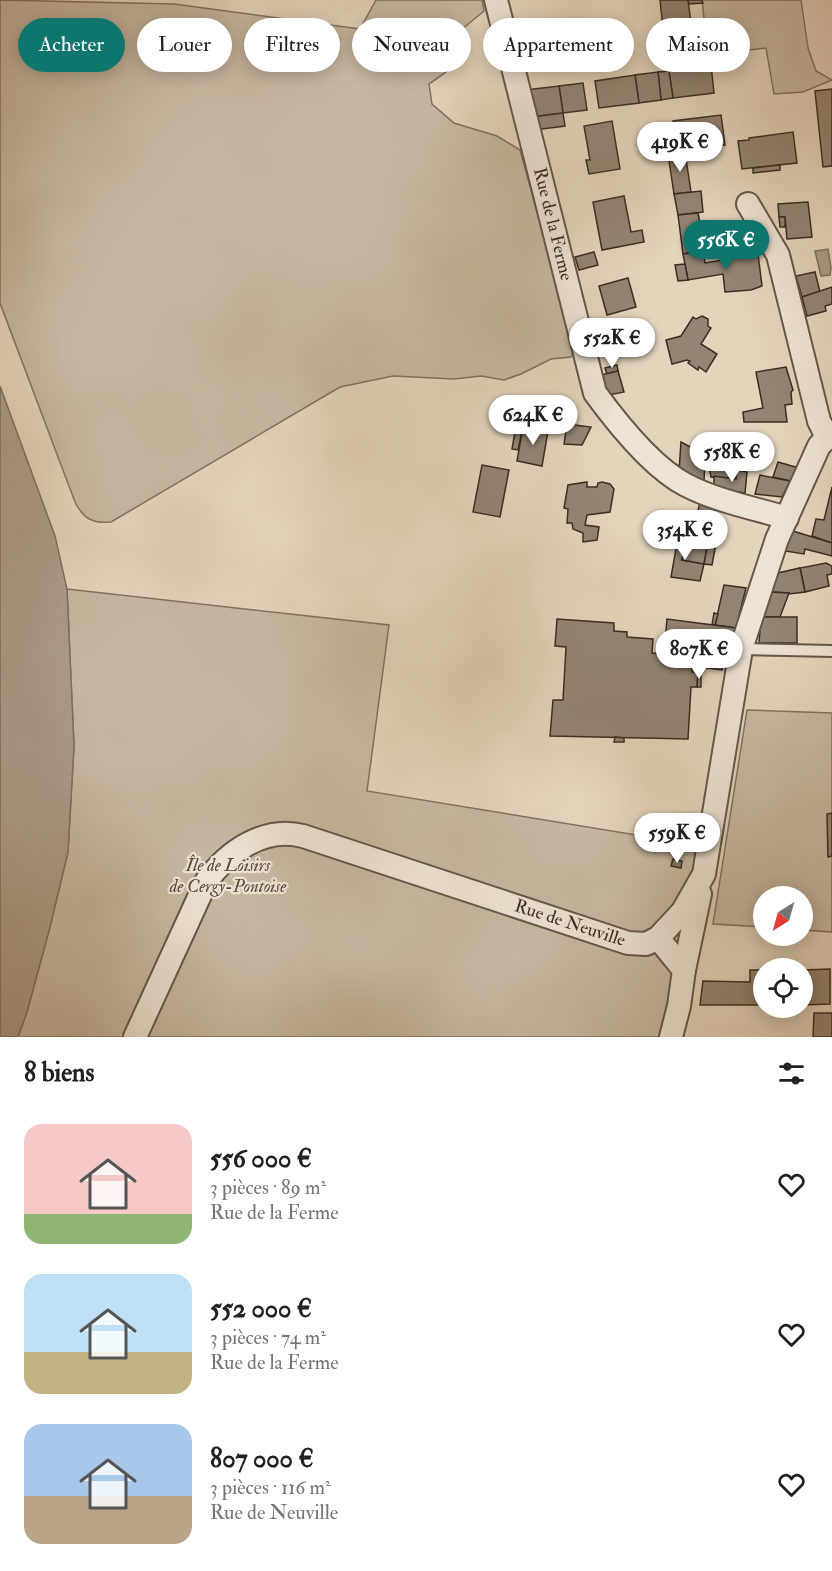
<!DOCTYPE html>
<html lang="fr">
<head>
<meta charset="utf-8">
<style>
	:root { --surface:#fff; --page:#f2f2f2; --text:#202124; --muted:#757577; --accent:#0f766e }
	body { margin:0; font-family:"IM FELL Double Pica",serif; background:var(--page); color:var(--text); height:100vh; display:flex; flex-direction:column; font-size:22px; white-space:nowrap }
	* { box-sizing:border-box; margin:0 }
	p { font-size:20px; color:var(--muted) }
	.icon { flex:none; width:33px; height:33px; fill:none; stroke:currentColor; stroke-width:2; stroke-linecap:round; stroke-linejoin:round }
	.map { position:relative; height:1037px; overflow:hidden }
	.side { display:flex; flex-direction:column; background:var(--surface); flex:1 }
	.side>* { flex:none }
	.top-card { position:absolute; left:18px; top:18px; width:796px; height:54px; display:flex; gap:12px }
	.needle { width:39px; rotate:217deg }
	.fabs { position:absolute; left:753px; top:886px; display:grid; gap:12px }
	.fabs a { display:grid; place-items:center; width:60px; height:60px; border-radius:50%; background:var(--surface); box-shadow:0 3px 15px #0003; font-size:30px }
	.price { position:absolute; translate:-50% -51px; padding:0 14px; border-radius:21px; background:#fff; color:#222; font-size:20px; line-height:39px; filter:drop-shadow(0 2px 3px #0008) }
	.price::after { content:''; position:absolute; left:50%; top:36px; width:18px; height:14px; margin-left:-9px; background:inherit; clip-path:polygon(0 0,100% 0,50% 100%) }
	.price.current { background:var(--accent); color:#fff }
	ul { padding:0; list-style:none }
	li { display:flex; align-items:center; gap:18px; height:150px; padding:0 24px }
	li span { display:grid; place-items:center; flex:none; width:168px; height:120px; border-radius:18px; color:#555 }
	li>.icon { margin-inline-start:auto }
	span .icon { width:72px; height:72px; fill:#fffc; stroke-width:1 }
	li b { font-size:26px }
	h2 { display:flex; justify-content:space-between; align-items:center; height:72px; padding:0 24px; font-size:26px }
	.pill { padding:0 21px; border-radius:27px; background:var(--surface); box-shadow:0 3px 15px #0003; font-size:21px; line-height:54px }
	.pill.current { background:var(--accent); color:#fff }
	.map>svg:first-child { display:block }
	.green { fill:#c7b8a2; stroke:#817262; stroke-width:1.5 }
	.water { fill:#ab9b88; stroke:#7e6f60; stroke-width:1.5 }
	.building { fill:#938473; stroke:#3b2d23; stroke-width:1.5 }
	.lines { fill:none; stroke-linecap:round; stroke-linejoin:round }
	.service-casing { stroke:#655749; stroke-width:14 }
	.minor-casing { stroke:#655749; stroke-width:26 }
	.service { stroke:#ede3d3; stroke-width:10 }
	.minor { stroke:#ede3d3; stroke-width:22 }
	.labels { text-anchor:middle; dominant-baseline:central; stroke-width:4.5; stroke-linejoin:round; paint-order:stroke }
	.street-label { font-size:18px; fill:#3b2d23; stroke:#ede3d3 }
	.park-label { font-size:18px; font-style:italic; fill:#57493c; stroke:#ede3d3 }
</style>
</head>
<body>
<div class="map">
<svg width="832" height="1037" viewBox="0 0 832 1037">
	<rect width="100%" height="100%" fill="#e4d4bc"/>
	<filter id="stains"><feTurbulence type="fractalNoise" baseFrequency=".00333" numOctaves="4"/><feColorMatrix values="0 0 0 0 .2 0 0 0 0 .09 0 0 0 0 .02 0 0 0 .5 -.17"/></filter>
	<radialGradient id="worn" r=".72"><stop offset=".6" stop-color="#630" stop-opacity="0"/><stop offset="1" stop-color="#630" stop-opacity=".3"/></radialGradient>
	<g class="green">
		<path d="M0,0L174,4L360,29L376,0H482L484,11L461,30C460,65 456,65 429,84L432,104L454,123L497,136L520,150L575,350L571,357L551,359L521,374L504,380L481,376L454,379L393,376L340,387L111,522C92,524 83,518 75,502L0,303Z"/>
		<path d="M702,0H801L808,48L816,71L832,80L803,92L774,94L766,48L708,55Z"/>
		<path d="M67,589L389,625L367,791L704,846L670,1037H18L27,1012L50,927L68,852L74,746Z"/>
		<path d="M747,710L832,713V932L803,930L802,897H764L763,927L713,924Z"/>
	</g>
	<g class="water">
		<path d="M828,249L831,268L830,275L821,276L815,251Z"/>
		<path d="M0,386L55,536L67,589L74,746L68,852L50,927L27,1012L18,1037H0Z"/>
	</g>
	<g class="building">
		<path d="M660,0H688L693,39L668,42L666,28H663Z"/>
		<path d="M688,0H702L703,3L689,4Z"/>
		<path d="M711,65L714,93L673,98L669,71Z"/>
		<path d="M669,71L673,98L661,100L658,72Z"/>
		<path d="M658,72L661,100L639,103L635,75Z"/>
		<path d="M635,75L639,103L599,108L595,81Z"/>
		<path d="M583,83L587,110L563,113L559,86Z"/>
		<path d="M559,86L563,113L532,117L526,90Z"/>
		<path d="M832,89V166L823,167L815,91Z"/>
		<path d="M563,113L565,126L535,130L532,117Z"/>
		<path d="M721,115L725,145L677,151L673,121Z"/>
		<path d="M612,121L620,169L589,174L586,160H590L584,126Z"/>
		<path d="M793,132L797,163L742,169L738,141L749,140V138Z"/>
		<path d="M685,152L691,192L674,194L668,154Z"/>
		<path d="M780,165V170L753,173V168Z"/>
		<path d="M701,191L703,212L678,215L674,194Z"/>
		<path d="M624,196L631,232L642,230L644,242L602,250L593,202Z"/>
		<path d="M808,202L812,237L787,239L785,217H779L778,204Z"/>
		<path d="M698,213L700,223H705L707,241L703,242L704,251L683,254L678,215Z"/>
		<path d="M779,217H785V227H780Z"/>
		<path d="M703,251L705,263L758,254L762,286L751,290L725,292L723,274L688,280L683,254Z"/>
		<path d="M594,252L598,265L579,270L575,257Z"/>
		<path d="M685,264L688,280L678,281L675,265Z"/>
		<path d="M815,272L820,292L802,297L796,276Z"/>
		<path d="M628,278L636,307L607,315L599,286Z"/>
		<path d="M832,287V304L825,306L826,311L807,316L802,297Z"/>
		<path d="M702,316L708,319V326L711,328L701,344L717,354L706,372L699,367L698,370L688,363L690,361L687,360L672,364L666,340L681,336L693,317L696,319Z"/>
		<path d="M617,365L618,371L607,374L605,368Z"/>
		<path d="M786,367L793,390L791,392L792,404L785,405L787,422H744L743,412L763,408L756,372Z"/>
		<path d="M618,371L624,392L609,395L604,389L601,375Z"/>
		<path d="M567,424L591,427L582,445L564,444Z"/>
		<path d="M516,426L523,427L518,450L512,449Z"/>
		<path d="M523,427L548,431L542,466L517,461Z"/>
		<path d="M681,442L705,455L704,484L679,471Z"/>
		<path d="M705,447L740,450L736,479L711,477Z"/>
		<path d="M778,462L799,468L792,483L790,481L773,477Z"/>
		<path d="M482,465L509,470L500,517L473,512Z"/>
		<path d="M737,470L747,472L745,493L714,488V476L736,479Z"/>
		<path d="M760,475L790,481L782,497L755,494Z"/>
		<path d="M587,482V487H597L598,483L602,482L610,484L614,489L610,512L587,515L585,525L599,527L597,540L583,542V533L573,529L572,523H567L568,509L564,508L568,485Z"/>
		<path d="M832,487V543L812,536L816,519L824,520Z"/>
		<path d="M700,500L715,506L710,531L695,529Z"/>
		<path d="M680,526L689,528L682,560L704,564L700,581L671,577Z"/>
		<path d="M689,528L710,531L704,564L682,560Z"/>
		<path d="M710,531L718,533L712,565L704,564Z"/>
		<path d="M793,531L832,543V556L805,549L804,554L785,551Z"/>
		<path d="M826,563L832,566V574L827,575L829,586L805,592L800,568Z"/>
		<path d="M800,568L805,592L789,594V593L770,592L778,573Z"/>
		<path d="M724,585L746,588L736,628L715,625Z"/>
		<path d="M770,592L789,593L780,617H761Z"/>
		<path d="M714,613L718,614L715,625H712Z"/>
		<path d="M761,617H797V643H759Z"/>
		<path d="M557,619L614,623V631L627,632V637L653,639L652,653L664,654L667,619L736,628L722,670L692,666V672H698L697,687H691L688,739L550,736L553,700H563L566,647L555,646Z"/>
		<path d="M698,672L701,673V687H697Z"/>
		<path d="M615,737L624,738V742H614Z"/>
		<path d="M832,813V856L828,857L827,814Z"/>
		<path d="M673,859L682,861L681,868L671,866Z"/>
		<path d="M830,969V1004L802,1005V970Z"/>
		<path d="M750,970H764V1005H700L703,981L750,982Z"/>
		<path d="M814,1013H832V1037H813Z"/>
	</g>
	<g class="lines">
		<defs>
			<path id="service" d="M741,649L832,651"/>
			<g id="minor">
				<path d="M496,0L595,393C617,423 653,468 686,485C717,501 753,508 787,518"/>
				<path d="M748,204L778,255L819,421L827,437"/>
				<path d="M658,938L684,970L700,894"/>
				<path d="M135,1037L206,882C227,852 264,826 303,836L628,943L646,944L658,938L683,911L704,874L741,649L777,539L819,446L832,432"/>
				<path d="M671,1037L679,1006L684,970"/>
			</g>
		</defs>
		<use href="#service" class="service-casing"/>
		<use href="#minor" class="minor-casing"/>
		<use href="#service" class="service"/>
		<use href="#minor" class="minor"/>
	</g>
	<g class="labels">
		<g class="street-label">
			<text transform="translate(553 224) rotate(76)">Rue de la Ferme</text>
			<text transform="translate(570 923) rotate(18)">Rue de Neuville</text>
		</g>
		<g class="park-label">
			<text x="228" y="865">Île de Loisirs<tspan x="228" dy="21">de Cergy-Pontoise</tspan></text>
		</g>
	</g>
	<rect width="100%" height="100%" filter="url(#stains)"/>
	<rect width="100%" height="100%" fill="url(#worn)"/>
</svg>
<div class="fabs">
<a><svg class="needle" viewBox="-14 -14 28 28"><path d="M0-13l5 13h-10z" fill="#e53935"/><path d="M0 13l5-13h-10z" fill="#757577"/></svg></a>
<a><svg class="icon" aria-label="locate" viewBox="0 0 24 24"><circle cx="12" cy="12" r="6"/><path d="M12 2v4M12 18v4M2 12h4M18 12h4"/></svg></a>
</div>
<b class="price" style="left:680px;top:173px">419K €</b>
<b class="price current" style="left:726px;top:271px">556K €</b>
<b class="price" style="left:612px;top:369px">552K €</b>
<b class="price" style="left:533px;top:446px">624K €</b>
<b class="price" style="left:732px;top:483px">558K €</b>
<b class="price" style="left:685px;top:561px">354K €</b>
<b class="price" style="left:699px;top:680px">807K €</b>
<b class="price" style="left:677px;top:864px">559K €</b>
<div class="top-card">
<a class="pill current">Acheter</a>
<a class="pill">Louer</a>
<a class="pill">Filtres</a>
<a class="pill">Nouveau</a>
<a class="pill">Appartement</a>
<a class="pill">Maison</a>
</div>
</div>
<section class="side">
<h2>8 biens<svg class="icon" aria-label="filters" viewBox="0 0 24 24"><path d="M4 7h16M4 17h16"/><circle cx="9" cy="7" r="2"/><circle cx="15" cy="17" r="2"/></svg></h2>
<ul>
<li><span style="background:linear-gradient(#f6c9c9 75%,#8fb573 0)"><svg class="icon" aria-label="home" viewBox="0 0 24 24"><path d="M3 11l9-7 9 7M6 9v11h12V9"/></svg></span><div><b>556 000 €</b><p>3 pièces · 89 m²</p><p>Rue de la Ferme</p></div><svg class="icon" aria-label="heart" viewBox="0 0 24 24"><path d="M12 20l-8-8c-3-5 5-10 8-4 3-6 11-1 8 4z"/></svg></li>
<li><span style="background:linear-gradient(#bfe0f5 65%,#c2b280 0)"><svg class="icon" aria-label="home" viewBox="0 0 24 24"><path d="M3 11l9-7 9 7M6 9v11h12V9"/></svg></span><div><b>552 000 €</b><p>3 pièces · 74 m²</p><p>Rue de la Ferme</p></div><svg class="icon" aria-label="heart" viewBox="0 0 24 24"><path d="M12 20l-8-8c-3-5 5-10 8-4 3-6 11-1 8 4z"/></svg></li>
<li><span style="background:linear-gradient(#a9c7e8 60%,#b9a48a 0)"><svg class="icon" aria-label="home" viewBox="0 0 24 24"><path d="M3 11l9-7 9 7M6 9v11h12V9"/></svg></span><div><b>807 000 €</b><p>3 pièces · 116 m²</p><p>Rue de Neuville</p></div><svg class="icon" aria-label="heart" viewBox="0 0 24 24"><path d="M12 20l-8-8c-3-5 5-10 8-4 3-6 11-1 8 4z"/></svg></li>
</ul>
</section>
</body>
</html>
